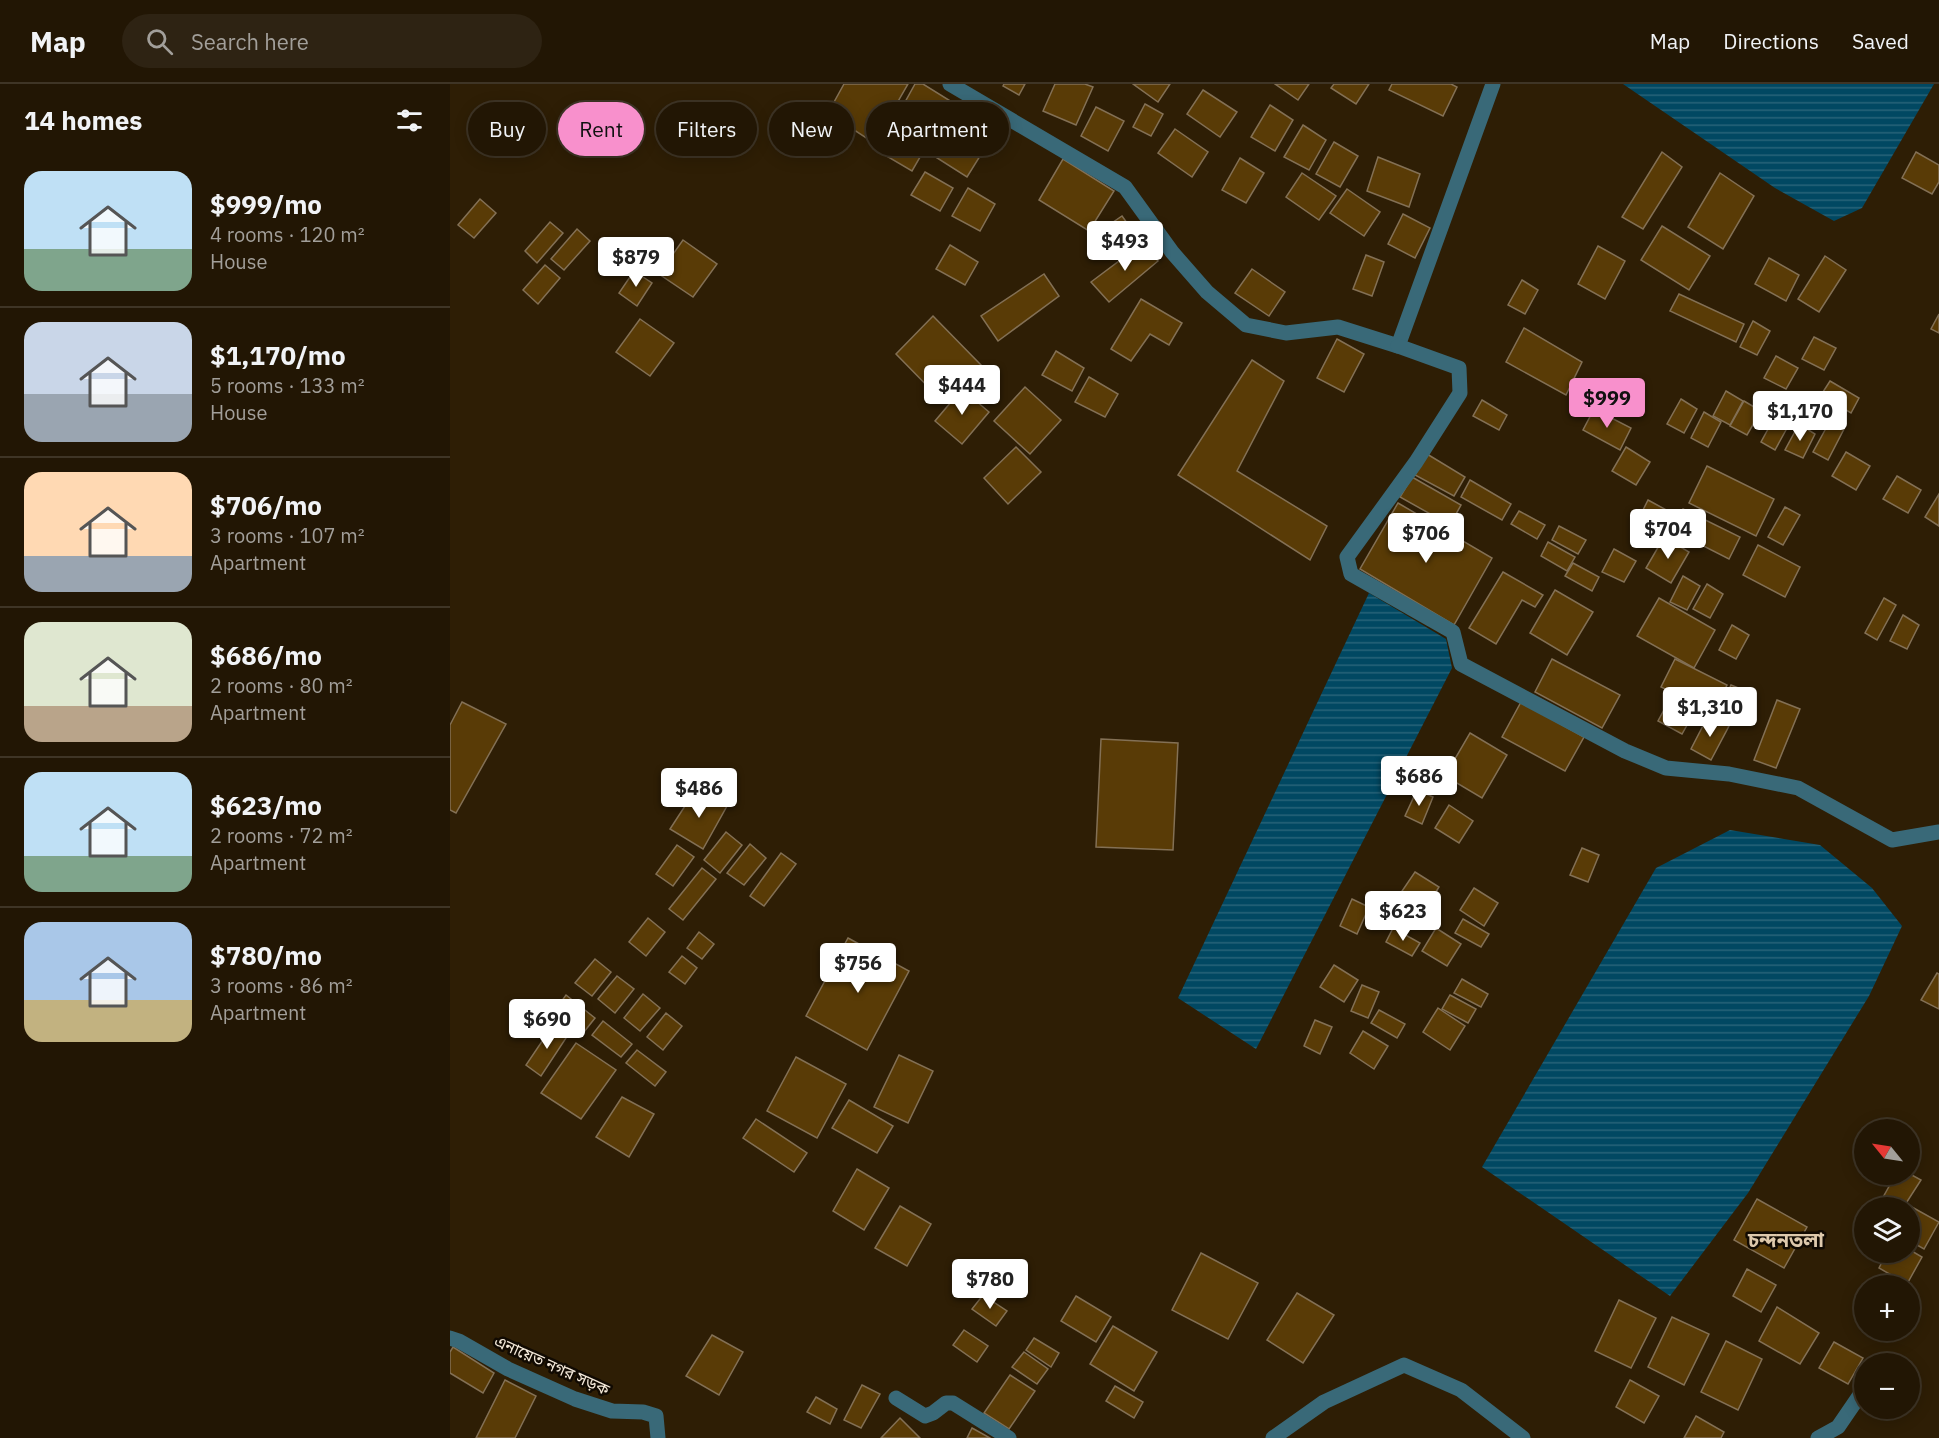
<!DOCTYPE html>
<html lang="en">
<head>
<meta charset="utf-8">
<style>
	:root { --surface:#221604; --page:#2e2313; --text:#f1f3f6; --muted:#a29f9a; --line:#3f3526; --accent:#f890cc }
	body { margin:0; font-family:"IBM Plex Sans","Noto Sans Bengali",sans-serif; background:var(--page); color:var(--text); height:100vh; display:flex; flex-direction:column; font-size:22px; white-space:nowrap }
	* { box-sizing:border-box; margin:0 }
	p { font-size:20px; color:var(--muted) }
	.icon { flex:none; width:33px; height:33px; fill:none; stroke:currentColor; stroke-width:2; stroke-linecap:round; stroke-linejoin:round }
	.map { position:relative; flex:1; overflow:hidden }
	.side { display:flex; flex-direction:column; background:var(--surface); width:450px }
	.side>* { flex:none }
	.guide { position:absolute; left:18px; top:18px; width:570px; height:54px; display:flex; gap:12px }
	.needle { width:39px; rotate:300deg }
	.tools { position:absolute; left:1404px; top:1035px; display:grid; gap:12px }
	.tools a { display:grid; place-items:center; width:66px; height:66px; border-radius:50%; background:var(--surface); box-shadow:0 3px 15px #0003,0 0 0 2px var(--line); font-size:30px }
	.price { position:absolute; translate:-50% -51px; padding:0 14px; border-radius:6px; background:#fff; color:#222; font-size:20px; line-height:39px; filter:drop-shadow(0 2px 3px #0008) }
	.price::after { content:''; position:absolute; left:50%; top:36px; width:18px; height:14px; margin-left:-9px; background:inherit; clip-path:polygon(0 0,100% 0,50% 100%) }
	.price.on { background:var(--accent); color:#111 }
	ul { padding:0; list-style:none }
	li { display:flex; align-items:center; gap:18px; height:150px; padding:0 24px }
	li+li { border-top:2px solid var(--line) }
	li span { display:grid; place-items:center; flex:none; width:168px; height:120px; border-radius:18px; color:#555 }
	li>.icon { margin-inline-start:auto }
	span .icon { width:72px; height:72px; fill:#fffc; stroke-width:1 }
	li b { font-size:26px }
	h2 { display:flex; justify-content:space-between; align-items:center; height:72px; padding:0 24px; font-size:26px }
	.pill { padding:0 21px; border-radius:27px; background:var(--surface); box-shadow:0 3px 15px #0003,0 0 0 2px var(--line); font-size:21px; line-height:54px }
	.pill.on { background:var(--accent); color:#111 }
	header { display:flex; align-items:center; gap:36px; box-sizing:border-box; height:84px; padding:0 30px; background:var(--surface); border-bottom:2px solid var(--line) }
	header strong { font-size:28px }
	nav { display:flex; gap:33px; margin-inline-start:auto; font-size:21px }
	.search { width:420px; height:54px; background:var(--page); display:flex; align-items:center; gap:15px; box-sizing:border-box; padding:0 21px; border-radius:33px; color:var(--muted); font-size:22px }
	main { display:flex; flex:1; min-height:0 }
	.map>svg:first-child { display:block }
	.water { fill:url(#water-rules) }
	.building { fill:#593b06; stroke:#837055; stroke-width:1.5 }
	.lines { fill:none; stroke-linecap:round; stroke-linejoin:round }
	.minor { stroke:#396978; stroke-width:15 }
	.labels { text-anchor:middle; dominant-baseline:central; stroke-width:5; stroke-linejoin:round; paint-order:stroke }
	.street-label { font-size:16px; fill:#f6ebdc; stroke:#110a02 }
	.quarter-label { font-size:20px; font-weight:bold; fill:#dec9ac; stroke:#110a02 }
</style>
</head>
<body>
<header>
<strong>Map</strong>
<div class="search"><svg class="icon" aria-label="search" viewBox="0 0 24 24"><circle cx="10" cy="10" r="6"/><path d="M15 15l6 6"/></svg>Search here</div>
<nav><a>Map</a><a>Directions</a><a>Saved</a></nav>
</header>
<main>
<section class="side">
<h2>14 homes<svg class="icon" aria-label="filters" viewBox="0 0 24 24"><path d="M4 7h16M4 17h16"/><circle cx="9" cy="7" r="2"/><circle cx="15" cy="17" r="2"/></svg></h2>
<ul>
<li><span style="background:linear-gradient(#bfe0f5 65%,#7fa58c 0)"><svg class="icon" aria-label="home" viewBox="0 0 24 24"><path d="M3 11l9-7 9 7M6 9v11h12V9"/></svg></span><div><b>$999/mo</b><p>4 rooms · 120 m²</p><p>House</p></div></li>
<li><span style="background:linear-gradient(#c9d6e8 60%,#9aa5b1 0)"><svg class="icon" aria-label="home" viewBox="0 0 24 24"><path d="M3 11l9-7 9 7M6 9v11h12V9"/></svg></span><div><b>$1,170/mo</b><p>5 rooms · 133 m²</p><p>House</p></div></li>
<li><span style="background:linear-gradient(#ffd9b3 70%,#9aa5b1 0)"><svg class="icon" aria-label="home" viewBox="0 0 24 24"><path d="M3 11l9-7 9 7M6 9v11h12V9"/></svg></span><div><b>$706/mo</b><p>3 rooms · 107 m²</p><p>Apartment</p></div></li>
<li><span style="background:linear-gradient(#dfe7d0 70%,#b9a48a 0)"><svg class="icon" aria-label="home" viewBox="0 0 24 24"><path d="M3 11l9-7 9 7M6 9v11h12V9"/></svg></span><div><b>$686/mo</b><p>2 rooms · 80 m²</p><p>Apartment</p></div></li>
<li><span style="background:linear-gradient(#bfe0f5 70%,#7fa58c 0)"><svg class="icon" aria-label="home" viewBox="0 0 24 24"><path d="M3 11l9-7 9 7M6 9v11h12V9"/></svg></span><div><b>$623/mo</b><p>2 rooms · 72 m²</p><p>Apartment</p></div></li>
<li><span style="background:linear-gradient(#a9c7e8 65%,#c2b280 0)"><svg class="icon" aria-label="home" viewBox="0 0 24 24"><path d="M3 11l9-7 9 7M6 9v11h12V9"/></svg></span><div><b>$780/mo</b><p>3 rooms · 86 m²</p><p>Apartment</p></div></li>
</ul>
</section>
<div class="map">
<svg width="1489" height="1354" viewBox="0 0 1489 1354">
	<defs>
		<pattern id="water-rules" width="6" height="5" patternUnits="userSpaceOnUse" patternTransform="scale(1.5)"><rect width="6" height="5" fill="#014862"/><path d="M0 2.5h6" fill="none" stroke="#276378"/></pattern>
	</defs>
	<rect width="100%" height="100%" fill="#2e1e05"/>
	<g class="water">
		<path d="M1173,0H1484L1412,124L1384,137L1325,104Z"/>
		<path d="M919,509L996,555L1002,584L806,965L728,914Z"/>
		<path d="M1280,746L1370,761L1422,804L1452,842L1419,912L1298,1109L1220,1212L1032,1083L1206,784Z"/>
	</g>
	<g class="building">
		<path d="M394,0H458L424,59L378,29Z"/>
		<path d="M465,0H473L502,18L462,87L428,67Z"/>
		<path d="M554,0H575L569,11L553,2Z"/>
		<path d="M605,0H635L643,3L626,41L593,27Z"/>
		<path d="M683,0H720L708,18Z"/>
		<path d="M825,0H859L848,16Z"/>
		<path d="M884,0H919L906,20L881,4Z"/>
		<path d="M942,0H1001L1007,3L993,32L939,6Z"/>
		<path d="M753,6L787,28L770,53L737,30Z"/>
		<path d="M518,20L550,40L517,93L484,72Z"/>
		<path d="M695,20L713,30L701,52L683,43Z"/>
		<path d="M820,21L843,36L825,67L801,53Z"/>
		<path d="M646,23L674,37L658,67L631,52Z"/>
		<path d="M853,41L876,56L859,86L834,73Z"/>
		<path d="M725,45L758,68L742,93L708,69Z"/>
		<path d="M884,58L908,72L890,103L866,90Z"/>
		<path d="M1212,68L1232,83L1193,145L1172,133Z"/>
		<path d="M1466,68L1489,81V98L1482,110L1452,94Z"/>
		<path d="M928,73L970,90L959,123L917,107Z"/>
		<path d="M790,74L814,89L796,119L772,106Z"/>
		<path d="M613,75L664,107L639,147L589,116Z"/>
		<path d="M475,88L503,104L490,127L461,111Z"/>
		<path d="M852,89L886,112L869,136L836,113Z"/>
		<path d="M1270,89L1304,112L1273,165L1238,143Z"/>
		<path d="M518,104L545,120L530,147L502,132Z"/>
		<path d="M897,105L930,128L914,152L880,129Z"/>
		<path d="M30,115L46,129L24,154L8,141Z"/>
		<path d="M953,130L980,144L965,174L938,160Z"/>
		<path d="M672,132L685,150L656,170L643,152Z"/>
		<path d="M100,138L113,149L87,179L75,167Z"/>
		<path d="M1212,142L1260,172L1239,206L1191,176Z"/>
		<path d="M127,145L140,157L114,186L101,175Z"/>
		<path d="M233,156L267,180L243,213L209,190Z"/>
		<path d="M693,159L708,177L659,218L641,198Z"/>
		<path d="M500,161L528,178L515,201L486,185Z"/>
		<path d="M1148,162L1175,177L1155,215L1128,200Z"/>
		<path d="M916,171L934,178L922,212L903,205Z"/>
		<path d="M1375,172L1396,186L1369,228L1348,215Z"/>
		<path d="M1319,174L1349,191L1336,217L1305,200Z"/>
		<path d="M95,181L110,194L88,220L73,206Z"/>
		<path d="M802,185L835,208L819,232L785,209Z"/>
		<path d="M184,187L202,199L187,222L169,209Z"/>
		<path d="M594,190L609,212L548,257L531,232Z"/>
		<path d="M1072,196L1088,206L1075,230L1058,221Z"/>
		<path d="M1229,210L1294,240L1286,258L1220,227Z"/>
		<path d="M691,215L732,239L719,261L700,250L681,277L661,265Z"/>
		<path d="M1489,230V249L1481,245Z"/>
		<path d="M483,232L531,281L494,319L446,270Z"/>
		<path d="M190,235L224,259L200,292L166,268Z"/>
		<path d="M1303,237L1320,247L1307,271L1290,263Z"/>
		<path d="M1074,244L1132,278L1116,311L1056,278Z"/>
		<path d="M1364,253L1386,264L1374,286L1352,275Z"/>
		<path d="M887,255L914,270L894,308L867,294Z"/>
		<path d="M606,267L634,284L622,307L592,291Z"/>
		<path d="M1326,272L1348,284L1336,305L1314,294Z"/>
		<path d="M802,276L834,297L787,387L877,442L860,476L728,391Z"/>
		<path d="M639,293L668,310L655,333L625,318Z"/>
		<path d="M1380,297L1409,314L1401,329L1371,311Z"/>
		<path d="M1160,299L1180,309L1168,332L1148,321Z"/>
		<path d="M575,303L611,336L580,370L544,337Z"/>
		<path d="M512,305L539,328L512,360L485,337Z"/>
		<path d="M1276,307L1293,317L1280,341L1263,332Z"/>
		<path d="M1231,315L1247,325L1234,349L1217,340Z"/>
		<path d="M1032,316L1057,331L1049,346L1023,332Z"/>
		<path d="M1294,317L1311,327L1297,351L1280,342Z"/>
		<path d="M1144,325L1181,344L1170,366L1133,346Z"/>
		<path d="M1328,327L1342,335L1325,366L1311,358Z"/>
		<path d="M1254,328L1271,338L1258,363L1241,354Z"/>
		<path d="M1380,337L1394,345L1378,376L1363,368Z"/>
		<path d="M1349,340L1365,350L1353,374L1335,366Z"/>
		<path d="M566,363L591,388L558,420L534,394Z"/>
		<path d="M1176,363L1200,378L1186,401L1162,387Z"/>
		<path d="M1396,368L1420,382L1406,406L1382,392Z"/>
		<path d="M977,370L1015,393L1004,412L965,391Z"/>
		<path d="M1257,382L1324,415L1306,452L1239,419Z"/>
		<path d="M1447,392L1471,406L1458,429L1433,415Z"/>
		<path d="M962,393L1011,421L1000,441L950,413Z"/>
		<path d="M1020,396L1061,420L1052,436L1011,413Z"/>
		<path d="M1489,410V442L1475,433Z"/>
		<path d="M1198,416L1220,428L1214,439L1192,428Z"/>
		<path d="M948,419L1042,474L1004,541L910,485Z"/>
		<path d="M1335,423L1350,431L1333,461L1318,453Z"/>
		<path d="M1233,425L1290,453L1279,475L1222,446Z"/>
		<path d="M1069,427L1095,441L1087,455L1061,440Z"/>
		<path d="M1109,442L1136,456L1128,470L1102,456Z"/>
		<path d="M1214,453L1239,468L1221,499L1196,484Z"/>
		<path d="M1098,458L1125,473L1117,487L1091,472Z"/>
		<path d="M1308,461L1350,483L1335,513L1293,491Z"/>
		<path d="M1164,465L1186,477L1174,498L1152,488Z"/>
		<path d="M1123,479L1149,493L1142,507L1115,492Z"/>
		<path d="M1053,488L1093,511L1085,523L1072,516L1046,560L1019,544Z"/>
		<path d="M1233,492L1250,502L1237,526L1220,518Z"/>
		<path d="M1257,500L1273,510L1260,534L1243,525Z"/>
		<path d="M1105,506L1143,528L1117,571L1080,549Z"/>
		<path d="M1209,514L1265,546L1244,584L1187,552Z"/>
		<path d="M1434,514L1446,521L1427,556L1415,549Z"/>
		<path d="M1453,531L1469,541L1457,565L1440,557Z"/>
		<path d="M1282,541L1299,551L1286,575L1269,566Z"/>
		<path d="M1102,575L1170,611L1152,644L1085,608Z"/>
		<path d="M1225,575L1277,601L1263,629L1211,603Z"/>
		<path d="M1281,601L1298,608L1286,635L1269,628Z"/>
		<path d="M1221,613L1245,627L1232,650L1208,637Z"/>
		<path d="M1327,616L1350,625L1326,684L1304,676Z"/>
		<path d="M12,618L56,640L6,729L0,726V641Z"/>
		<path d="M1071,618L1134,653L1115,687L1052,653Z"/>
		<path d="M1258,632L1279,642L1261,676L1241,665Z"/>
		<path d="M1020,649L1057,671L1032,714L995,692Z"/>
		<path d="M651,655L728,659L723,766L646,763Z"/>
		<path d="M246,705L277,722L253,765L220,745Z"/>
		<path d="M967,706L983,713L972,740L955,732Z"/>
		<path d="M999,721L1023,737L1009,759L985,744Z"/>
		<path d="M276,748L292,761L270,789L254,776Z"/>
		<path d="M300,760L316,774L294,801L277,789Z"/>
		<path d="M227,761L244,773L223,802L206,790Z"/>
		<path d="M1132,764L1149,771L1138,798L1120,791Z"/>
		<path d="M331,769L346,780L314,822L300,812Z"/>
		<path d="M252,784L266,795L233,836L219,825Z"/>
		<path d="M965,788L989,803L975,826L950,810Z"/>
		<path d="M1024,804L1048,819L1034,842L1010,826Z"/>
		<path d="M902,815L919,823L907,850L890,842Z"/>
		<path d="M198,834L215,848L196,872L179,858Z"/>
		<path d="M1013,835L1039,850L1031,863L1005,849Z"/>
		<path d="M943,844L970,859L962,872L936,858Z"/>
		<path d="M986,844L1011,860L997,882L972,867Z"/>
		<path d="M249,848L264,860L252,875L237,864Z"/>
		<path d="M398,854L459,887L417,966L356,932Z"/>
		<path d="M232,872L247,884L235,900L219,888Z"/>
		<path d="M145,875L161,888L142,912L125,899Z"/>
		<path d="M884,881L908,896L894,918L870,903Z"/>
		<path d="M1487,889L1489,890V925L1471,916Z"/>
		<path d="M167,892L184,905L165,929L148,915Z"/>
		<path d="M1012,895L1038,910L1031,923L1004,909Z"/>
		<path d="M912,901L929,908L918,934L901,927Z"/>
		<path d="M193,910L210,924L190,947L174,934Z"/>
		<path d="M116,911L145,934L134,948L106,925Z"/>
		<path d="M1000,911L1026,925L1018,939L992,925Z"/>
		<path d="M988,924L1015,942L1000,966L973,948Z"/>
		<path d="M929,926L955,940L947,954L921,939Z"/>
		<path d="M216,929L232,942L213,966L197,953Z"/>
		<path d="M865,936L882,943L870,970L854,962Z"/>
		<path d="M153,937L182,960L171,973L142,951Z"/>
		<path d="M103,941L118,951L91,992L76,981Z"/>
		<path d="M913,947L938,962L924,985L900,969Z"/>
		<path d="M126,959L166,986L131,1035L91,1009Z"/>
		<path d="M187,966L216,988L205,1002L176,979Z"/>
		<path d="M449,971L483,987L458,1039L424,1023Z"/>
		<path d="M346,973L396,1000L367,1054L317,1027Z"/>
		<path d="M172,1013L204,1030L179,1073L146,1053Z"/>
		<path d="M399,1016L443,1042L427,1069L382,1044Z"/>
		<path d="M306,1035L357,1069L344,1088L293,1054Z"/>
		<path d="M407,1085L439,1104L414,1146L383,1127Z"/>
		<path d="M1446,1090H1460L1471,1096L1453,1124H1427Z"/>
		<path d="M1307,1115L1357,1143L1334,1184L1284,1156Z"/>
		<path d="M450,1122L481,1140L457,1182L425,1164Z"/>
		<path d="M1460,1122L1489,1138L1474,1165L1460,1157Z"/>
		<path d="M1460,1166L1472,1173L1457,1200L1429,1184L1437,1168H1460Z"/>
		<path d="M751,1169L808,1199L778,1255L722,1226Z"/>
		<path d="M1297,1185L1326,1201L1311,1228L1283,1212Z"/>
		<path d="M847,1209L884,1231L853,1279L817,1256Z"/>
		<path d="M533,1211L557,1227L546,1242L522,1225Z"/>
		<path d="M626,1212L661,1233L646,1258L611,1237Z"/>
		<path d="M1169,1216L1206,1234L1181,1284L1145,1267Z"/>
		<path d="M1327,1223L1369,1249L1350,1280L1309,1257Z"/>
		<path d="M1222,1233L1259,1250L1234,1301L1198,1283Z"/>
		<path d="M663,1242L707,1268L684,1307L640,1280Z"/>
		<path d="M514,1246L538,1262L527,1278L503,1261Z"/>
		<path d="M262,1251L293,1268L269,1311L236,1292Z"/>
		<path d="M584,1254L609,1269L601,1283L576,1266Z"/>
		<path d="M1276,1257L1312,1275L1288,1326L1251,1308Z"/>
		<path d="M1384,1258L1413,1274L1398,1300L1369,1284Z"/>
		<path d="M3,1263L44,1289L33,1309L0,1289V1268Z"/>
		<path d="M574,1268L598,1285L587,1300L562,1283Z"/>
		<path d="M560,1291L585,1307L559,1345L534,1329Z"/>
		<path d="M55,1296L86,1312L65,1354H26Z"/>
		<path d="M1180,1296L1209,1312L1194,1339L1166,1323Z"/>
		<path d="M412,1301L430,1310L411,1344L394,1336Z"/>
		<path d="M665,1302L693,1318L684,1334L656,1317Z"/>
		<path d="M366,1313L387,1325L380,1340L357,1328Z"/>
		<path d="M1246,1332L1274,1348L1271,1354H1234Z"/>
		<path d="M450,1334L470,1354H431Z"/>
		<path d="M522,1344L540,1354H517Z"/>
	</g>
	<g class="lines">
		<g class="minor">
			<path d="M500,0L675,103L722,168L757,208L796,241L836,249L888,243L948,262L1043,0"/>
			<path d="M948,262L1009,284L1010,309L966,378L897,473L901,490L1003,548L1011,580L1175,667L1216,684L1279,690L1348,704L1442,756L1489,748"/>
			<path d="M0,1254L9,1257L58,1285L125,1315L162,1327L193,1328L206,1332L208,1354"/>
			<path d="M446,1314L475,1332L483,1329L496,1319H503L559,1354"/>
			<path d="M823,1354L874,1318L954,1281L1011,1306L1073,1354"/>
			<path d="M1368,1354L1388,1343L1414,1305"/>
		</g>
	</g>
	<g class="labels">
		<g class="street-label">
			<text transform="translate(102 1281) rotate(24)">এনায়েত নগর সড়ক</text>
		</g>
		<g class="quarter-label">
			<text x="1336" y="1155">চন্দনতলা</text>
		</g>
	</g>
</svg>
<div class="tools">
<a><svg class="needle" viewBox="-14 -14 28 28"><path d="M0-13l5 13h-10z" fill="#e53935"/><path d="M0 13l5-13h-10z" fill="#a29f9a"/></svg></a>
<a><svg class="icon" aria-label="layers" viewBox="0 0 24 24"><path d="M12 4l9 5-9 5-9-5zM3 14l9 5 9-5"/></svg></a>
<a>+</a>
<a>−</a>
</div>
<b class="price" style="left:675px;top:188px">$493</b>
<b class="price" style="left:186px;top:204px">$879</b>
<b class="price" style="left:512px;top:332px">$444</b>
<b class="price on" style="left:1157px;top:345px">$999</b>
<b class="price" style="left:1350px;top:358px">$1,170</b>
<b class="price" style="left:1218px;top:476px">$704</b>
<b class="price" style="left:976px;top:480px">$706</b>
<b class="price" style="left:1260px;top:654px">$1,310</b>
<b class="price" style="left:969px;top:723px">$686</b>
<b class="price" style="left:249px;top:735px">$486</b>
<b class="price" style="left:953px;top:858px">$623</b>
<b class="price" style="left:408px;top:910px">$756</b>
<b class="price" style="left:97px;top:966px">$690</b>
<b class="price" style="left:540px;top:1226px">$780</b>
<div class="guide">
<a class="pill">Buy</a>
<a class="pill on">Rent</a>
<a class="pill">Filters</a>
<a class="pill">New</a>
<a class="pill">Apartment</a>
</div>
</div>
</main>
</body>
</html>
